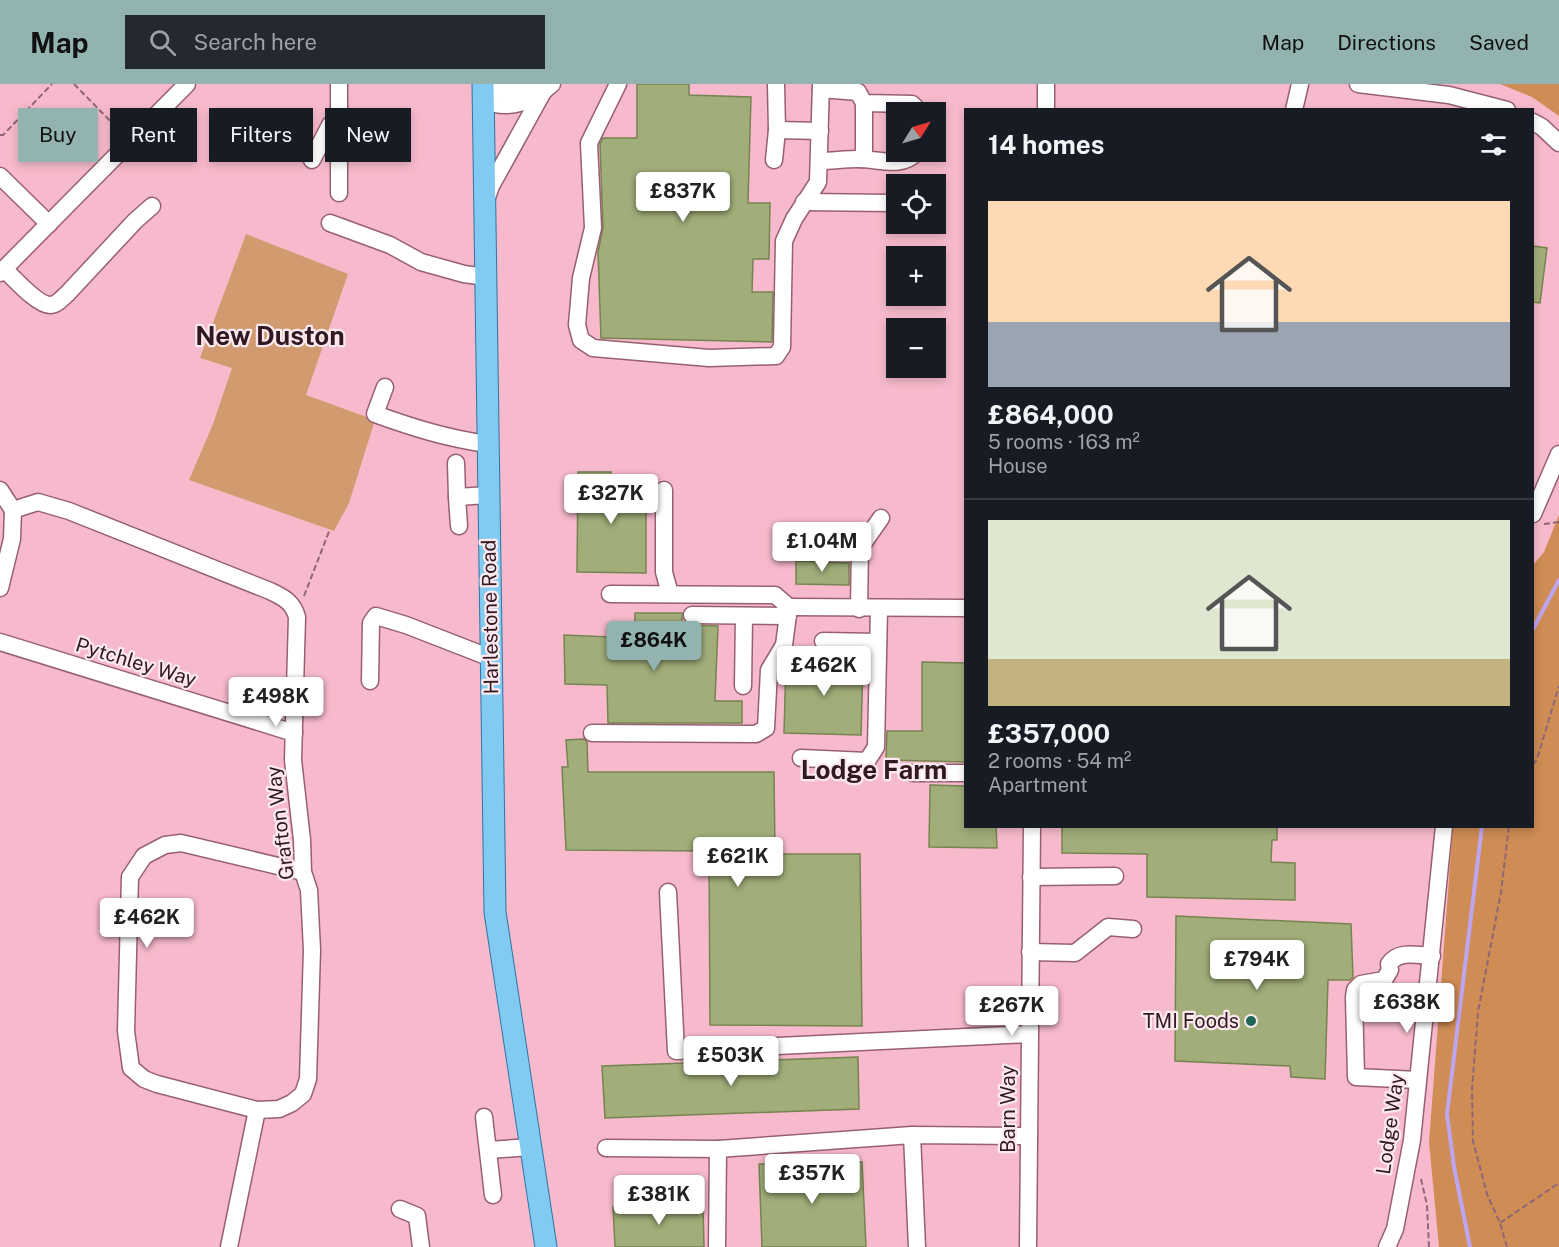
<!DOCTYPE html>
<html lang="en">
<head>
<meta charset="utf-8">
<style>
	:root { --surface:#171b24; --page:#242831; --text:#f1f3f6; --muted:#9ea1a6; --line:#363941; --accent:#92b3af }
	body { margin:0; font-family:"Public Sans",sans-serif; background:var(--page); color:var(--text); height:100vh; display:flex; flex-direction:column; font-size:22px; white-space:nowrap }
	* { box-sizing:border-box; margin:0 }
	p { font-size:20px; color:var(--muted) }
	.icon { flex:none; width:33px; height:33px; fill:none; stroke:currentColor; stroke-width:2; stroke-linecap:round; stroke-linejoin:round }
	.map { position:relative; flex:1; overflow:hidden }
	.details { position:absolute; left:964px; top:24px; width:570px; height:720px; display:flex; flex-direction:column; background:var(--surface); border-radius:0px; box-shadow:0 3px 9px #0003 }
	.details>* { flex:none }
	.top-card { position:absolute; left:18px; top:24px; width:570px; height:54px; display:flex; gap:12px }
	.needle { width:39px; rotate:53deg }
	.controls { position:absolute; left:886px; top:18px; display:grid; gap:12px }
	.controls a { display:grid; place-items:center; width:60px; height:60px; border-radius:0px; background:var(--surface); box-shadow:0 3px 9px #0003; font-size:30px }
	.price { position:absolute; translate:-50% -51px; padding:0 14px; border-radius:6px; background:#fff; color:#222; font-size:20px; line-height:39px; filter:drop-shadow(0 2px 3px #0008) }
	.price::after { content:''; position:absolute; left:50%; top:36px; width:18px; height:14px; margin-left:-9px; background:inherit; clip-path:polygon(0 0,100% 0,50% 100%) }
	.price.current { background:var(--accent); color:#111 }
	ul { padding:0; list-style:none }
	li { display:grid; align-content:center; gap:12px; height:318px; padding:0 24px }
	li+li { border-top:2px solid var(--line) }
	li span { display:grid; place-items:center; height:186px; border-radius:0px; color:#555 }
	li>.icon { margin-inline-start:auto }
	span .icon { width:108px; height:108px; fill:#fffc; stroke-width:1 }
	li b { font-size:26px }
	h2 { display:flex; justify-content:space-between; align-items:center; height:72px; padding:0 24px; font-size:26px }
	.chip { padding:0 21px; border-radius:0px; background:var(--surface); box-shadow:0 3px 9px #0003; font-size:21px; line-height:54px }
	.chip.current { background:var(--accent); color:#111 }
	header { display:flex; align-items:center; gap:36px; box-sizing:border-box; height:84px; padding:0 30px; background:var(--accent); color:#111 }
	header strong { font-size:28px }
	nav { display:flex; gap:33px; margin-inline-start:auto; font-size:21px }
	.search { width:420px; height:54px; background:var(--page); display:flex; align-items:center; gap:15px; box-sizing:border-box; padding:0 21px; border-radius:0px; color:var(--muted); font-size:22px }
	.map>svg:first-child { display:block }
	.green { fill:#d29b6f }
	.forest { fill:#cf8c54 }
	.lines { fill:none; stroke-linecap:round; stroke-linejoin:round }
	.stream { stroke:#bea5f0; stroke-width:4 }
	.building { fill:#a1ae79; stroke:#778350; stroke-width:1.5 }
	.minor-casing { stroke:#976071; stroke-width:19 }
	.major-casing { stroke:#2e75a4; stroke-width:23 }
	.path { stroke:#8f6673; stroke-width:2; stroke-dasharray:6 3; stroke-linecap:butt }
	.minor { stroke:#fff; stroke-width:16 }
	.major { stroke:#81caf2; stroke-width:21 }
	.poi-dot { fill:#1e6559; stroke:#fce9ee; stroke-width:2 }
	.labels { text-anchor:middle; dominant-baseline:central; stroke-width:4.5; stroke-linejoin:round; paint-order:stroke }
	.street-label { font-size:20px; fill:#301921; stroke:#fce9ee }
	.poi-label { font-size:20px; fill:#301921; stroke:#fce9ee; text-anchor:end }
	.district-label { font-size:26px; font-weight:bold; fill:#301921; stroke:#fce9ee }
</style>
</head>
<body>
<header>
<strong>Map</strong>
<div class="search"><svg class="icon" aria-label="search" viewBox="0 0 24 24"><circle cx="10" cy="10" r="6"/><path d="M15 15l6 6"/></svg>Search here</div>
<nav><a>Map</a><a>Directions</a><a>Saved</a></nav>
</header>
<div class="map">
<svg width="1559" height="1163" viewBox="0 0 1559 1163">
	<rect width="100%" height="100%" fill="#f7bacc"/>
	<path class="green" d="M246,150L348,190L306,311L375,336L349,419L334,447L189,396L213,340L232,284L200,274Z"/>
	<g class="forest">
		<path d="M1500,0H1559V32L1532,13Z"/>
		<path d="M1559,431V1163H1439L1429,1058L1453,743L1533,742V481L1544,468Z"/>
	</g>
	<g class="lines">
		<g class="stream">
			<path d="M1533,545L1559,496"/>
			<path d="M1470,1163L1454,1083L1447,1030L1482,742"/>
		</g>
	</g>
	<g class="building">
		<path d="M637,0H689V11L751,13L748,119H770L769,175H753L752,208H773L772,258L601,254L598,168L603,144L600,60L603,54H637Z"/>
		<path d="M1533,162L1547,164L1540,219L1533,218Z"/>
		<path d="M578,388H611L610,400L646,401V489L577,488Z"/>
		<path d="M796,477L849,479V501L796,500Z"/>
		<path d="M635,529H682V541L718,542L715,617H742V639H608L607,601L565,600L564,551L635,554Z"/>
		<path d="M788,575L863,577L861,651L784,649L786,578Z"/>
		<path d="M922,578L966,579V678L886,676L887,647H922Z"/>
		<path d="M584,655L587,658L588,688H774L775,770H860L862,942L710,941L709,767L566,766L562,683H568L566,656Z"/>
		<path d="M930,701L966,702V742H996L997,764L929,763Z"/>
		<path d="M1062,742H1277V756H1272L1271,778L1295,779V816L1147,813V770L1062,769Z"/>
		<path d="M1176,832L1351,840L1353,893L1350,896H1328L1325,995L1291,993L1290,982L1175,977Z"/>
		<path d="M858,973L859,1025L605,1034L602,982Z"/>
		<path d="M862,1078L866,1163H762L759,1080Z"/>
		<path d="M703,1121L704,1163H615L613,1123Z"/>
	</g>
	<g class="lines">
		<defs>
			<g id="minor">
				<path d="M618,0L589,59L593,144L581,194L577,241L581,256L593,264L709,274L776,272L782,263L784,157L794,135L818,98L821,0"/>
				<path d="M776,0L777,46L820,47"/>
				<path d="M1358,0L1449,11L1507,26"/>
				<path d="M483,4L543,8"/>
				<path d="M821,5L858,8L864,19L912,20L920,28"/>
				<path d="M484,16C509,28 533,17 552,0"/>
				<path d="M1046,26V0"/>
				<path d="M1294,26L1300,0"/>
				<path d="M1533,38L1542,43L1559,59"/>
				<path d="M861,75L864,67V19"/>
				<path d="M312,76L330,41L339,31"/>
				<path d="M774,76L777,46"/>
				<path d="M820,77C832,77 845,75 858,75C880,75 901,85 917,68"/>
				<path d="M0,92L49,140"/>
				<path d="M339,109V0"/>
				<path d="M486,116L491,102L543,8"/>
				<path d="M804,118L892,119"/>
				<path d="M330,139L390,161L421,178L464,190L486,193"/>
				<path d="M4,185C14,194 37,221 50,221C57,221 62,214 67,210L135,137L152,122"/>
				<path d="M0,189L187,0"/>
				<path d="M385,303L375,330C414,344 446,354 487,360"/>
				<path d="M456,379L457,413"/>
				<path d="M0,406L13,426"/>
				<path d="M664,406V488L670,510"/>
				<path d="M13,426L38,418L69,427L270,507C283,513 293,518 297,533L293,676L302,756L303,788L309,806L312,866L308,995L303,1010L292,1019L279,1025L257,1026L157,1000L144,995L131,984L126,947L130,793L144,772L165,761L181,759L303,788"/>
				<path d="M1533,430L1559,370"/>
				<path d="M459,442L457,413L488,411"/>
				<path d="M0,504L12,455L13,426"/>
				<path d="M610,510L775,511L789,523"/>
				<path d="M789,523L966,524"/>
				<path d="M859,525L860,464L881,434"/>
				<path d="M692,531L788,532"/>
				<path d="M823,557L878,558"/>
				<path d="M0,558L294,649"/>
				<path d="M370,597L371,539L376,532L406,541L491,574"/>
				<path d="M743,602L744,532"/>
				<path d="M592,649L756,650L766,644L769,586L784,561L789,523"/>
				<path d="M801,674L867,677L876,663L879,525"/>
				<path d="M913,689H966"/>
				<path d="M1031,793L1115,792"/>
				<path d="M668,808L676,967L1029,950"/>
				<path d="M1030,868L1075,869L1108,843L1133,845"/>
				<path d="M1418,996L1356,993L1354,913L1355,906L1361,900L1384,896L1390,886L1389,880C1399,866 1416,871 1432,872"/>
				<path d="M484,1033L493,1111"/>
				<path d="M912,1051L917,1163"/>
				<path d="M606,1064L718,1065"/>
				<path d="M489,1066L530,1063"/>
				<path d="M400,1125L417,1132L421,1163"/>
				<path d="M229,1163L257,1026"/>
				<path d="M717,1163L718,1065L912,1051L1029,1052"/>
				<path d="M1028,1163L1032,742"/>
				<path d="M1387,1163L1395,1145L1412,1056L1444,742"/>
			</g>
			<path id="major" d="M483,0L495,828L546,1163"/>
		</defs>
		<use href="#minor" class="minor-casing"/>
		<use href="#major" class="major-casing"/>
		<g class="path">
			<path d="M74,0L120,47"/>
			<path d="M0,51H3L52,0"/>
			<path d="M1544,440L1559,438"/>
			<path d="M304,512L330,445"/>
			<path d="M1533,681L1537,675L1559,602"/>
			<path d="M1421,1095L1427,1121L1429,1163"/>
			<path d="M1500,1139L1559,1099"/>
			<path d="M1507,1163L1500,1139L1487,1110L1473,1057L1472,1005L1478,928L1501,808L1509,742"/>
		</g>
		<use href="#minor" class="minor"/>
		<use href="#major" class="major"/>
	</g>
	<circle class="poi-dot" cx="1251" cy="937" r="6"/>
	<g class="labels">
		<g class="street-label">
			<text transform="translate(490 533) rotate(-91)">Harlestone Road</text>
			<text transform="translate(136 578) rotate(17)">Pytchley Way</text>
			<text transform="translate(280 739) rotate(-97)">Grafton Way</text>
			<text transform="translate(1008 1025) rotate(-90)">Barn Way</text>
			<text transform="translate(1390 1040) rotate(-82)">Lodge Way</text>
		</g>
		<g class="poi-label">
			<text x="1239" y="937">TMI Foods</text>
		</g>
		<g class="district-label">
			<text x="270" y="251">New Duston</text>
			<text x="874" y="685">Lodge Farm</text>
		</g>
	</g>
</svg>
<div class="controls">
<a><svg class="needle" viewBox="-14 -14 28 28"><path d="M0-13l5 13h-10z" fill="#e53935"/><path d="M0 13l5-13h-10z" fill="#9ea1a6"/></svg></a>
<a><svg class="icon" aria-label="locate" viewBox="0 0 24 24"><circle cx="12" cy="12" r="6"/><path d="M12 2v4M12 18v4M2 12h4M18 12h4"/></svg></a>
<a>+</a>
<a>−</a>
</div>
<b class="price" style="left:683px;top:139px">£837K</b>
<b class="price" style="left:611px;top:441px">£327K</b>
<b class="price" style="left:822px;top:489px">£1.04M</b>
<b class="price current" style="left:654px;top:588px">£864K</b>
<b class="price" style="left:824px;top:613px">£462K</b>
<b class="price" style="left:276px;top:644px">£498K</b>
<b class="price" style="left:738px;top:804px">£621K</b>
<b class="price" style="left:147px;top:865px">£462K</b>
<b class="price" style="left:1257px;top:907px">£794K</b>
<b class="price" style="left:1407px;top:950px">£638K</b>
<b class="price" style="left:1012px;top:953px">£267K</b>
<b class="price" style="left:731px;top:1003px">£503K</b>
<b class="price" style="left:812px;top:1121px">£357K</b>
<b class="price" style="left:659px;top:1142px">£381K</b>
<div class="top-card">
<a class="chip current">Buy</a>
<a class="chip">Rent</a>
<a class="chip">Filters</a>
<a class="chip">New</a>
</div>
<section class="details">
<h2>14 homes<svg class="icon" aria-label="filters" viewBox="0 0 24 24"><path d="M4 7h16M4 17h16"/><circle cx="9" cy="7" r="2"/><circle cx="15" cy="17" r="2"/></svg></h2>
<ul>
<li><span style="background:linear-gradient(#ffd9b3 65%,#9aa5b1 0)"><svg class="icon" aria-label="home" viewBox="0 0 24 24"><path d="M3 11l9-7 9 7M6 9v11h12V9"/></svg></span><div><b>£864,000</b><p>5 rooms · 163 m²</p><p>House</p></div></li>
<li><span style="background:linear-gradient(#dfe7d0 75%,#c2b280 0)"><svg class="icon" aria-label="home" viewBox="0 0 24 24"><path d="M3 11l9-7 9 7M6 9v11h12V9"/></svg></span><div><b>£357,000</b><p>2 rooms · 54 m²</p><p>Apartment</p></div></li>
</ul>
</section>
</div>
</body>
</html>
